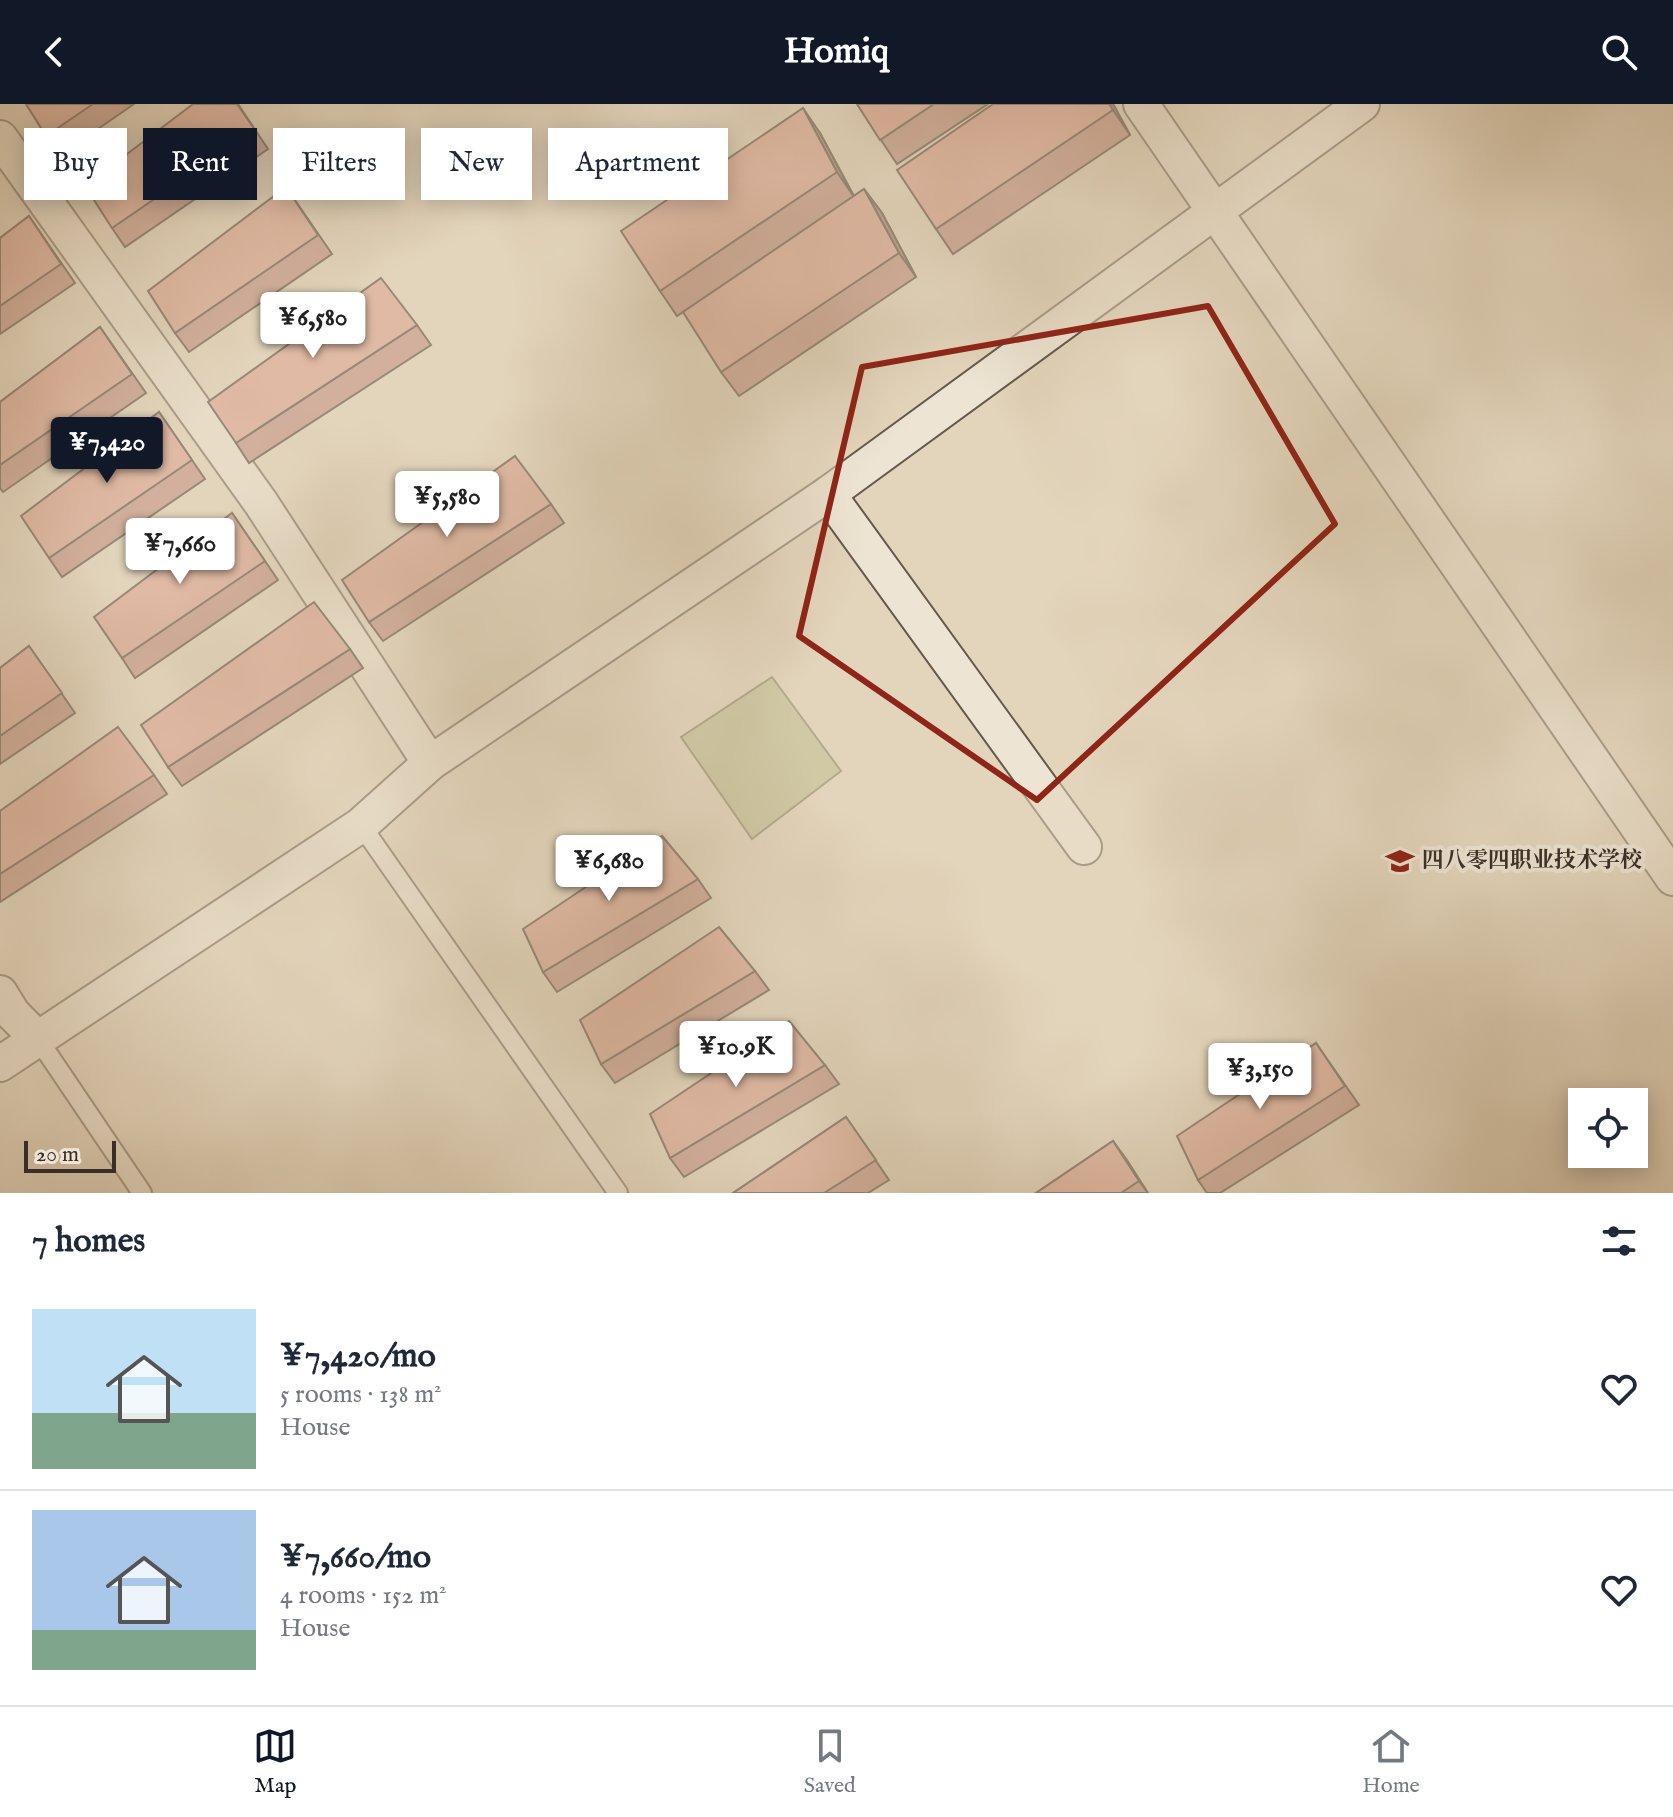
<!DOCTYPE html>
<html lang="en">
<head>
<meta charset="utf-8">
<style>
	:root { --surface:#fff; --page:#f2f2f3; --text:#1f2937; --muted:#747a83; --line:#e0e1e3; --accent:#111827 }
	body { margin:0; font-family:"IM FELL English","Noto Serif SC",serif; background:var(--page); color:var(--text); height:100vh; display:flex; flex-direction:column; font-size:30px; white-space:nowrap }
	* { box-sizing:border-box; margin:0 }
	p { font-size:26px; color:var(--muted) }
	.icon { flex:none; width:44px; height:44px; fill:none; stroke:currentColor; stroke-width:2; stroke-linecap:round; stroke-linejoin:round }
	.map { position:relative; height:1089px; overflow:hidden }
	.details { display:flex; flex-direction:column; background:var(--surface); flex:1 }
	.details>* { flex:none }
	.banner { position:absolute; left:24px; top:24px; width:800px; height:72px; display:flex; gap:16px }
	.tools { position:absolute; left:1568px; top:984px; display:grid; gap:16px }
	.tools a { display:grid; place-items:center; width:80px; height:80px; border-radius:0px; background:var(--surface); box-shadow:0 4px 20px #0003; font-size:40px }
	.scale { position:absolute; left:24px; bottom:20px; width:92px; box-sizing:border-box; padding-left:8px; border:4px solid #3a2f28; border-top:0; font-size:22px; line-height:28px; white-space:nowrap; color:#3a2f28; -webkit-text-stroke:6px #ede4d3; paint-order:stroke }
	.price { position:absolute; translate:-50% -68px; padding:0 18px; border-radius:8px; background:#fff; color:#222; font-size:26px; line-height:52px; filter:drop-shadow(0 2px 4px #0008) }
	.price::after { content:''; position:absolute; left:50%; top:48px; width:24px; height:18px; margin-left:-12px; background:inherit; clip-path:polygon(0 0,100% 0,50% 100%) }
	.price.current { background:var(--accent); color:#fff }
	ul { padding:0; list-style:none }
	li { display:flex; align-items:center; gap:24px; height:200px; padding:0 32px }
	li+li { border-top:2px solid var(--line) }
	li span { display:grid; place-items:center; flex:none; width:224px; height:160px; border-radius:0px; color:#555 }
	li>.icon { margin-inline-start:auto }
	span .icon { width:96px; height:96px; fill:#fffc; stroke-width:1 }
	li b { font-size:34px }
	h2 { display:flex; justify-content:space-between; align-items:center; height:96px; padding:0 32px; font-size:34px }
	.tag { padding:0 28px; border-radius:0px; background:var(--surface); box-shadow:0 4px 20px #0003; font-size:28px; line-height:72px }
	.tag.current { background:var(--accent); color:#fff }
	header { display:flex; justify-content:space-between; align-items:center; height:104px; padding:0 32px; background:var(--accent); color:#fff; font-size:36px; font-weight:700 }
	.dock { display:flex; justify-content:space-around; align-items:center; height:112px; border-top:2px solid var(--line); background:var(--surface); font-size:22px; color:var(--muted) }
	.dock a { display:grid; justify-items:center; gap:4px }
	.dock .current { color:var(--accent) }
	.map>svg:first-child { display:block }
	.green { fill:#bbbb8c; stroke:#7a755a; stroke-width:2 }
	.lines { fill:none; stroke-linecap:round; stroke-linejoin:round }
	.lane-casing { stroke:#64584d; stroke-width:22 }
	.street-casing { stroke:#64584d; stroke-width:38 }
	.lane { stroke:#ede4d3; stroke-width:18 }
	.street { stroke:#ede4d3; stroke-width:34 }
	.wall { fill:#bc8478; stroke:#3a2f28; stroke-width:2 }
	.shaded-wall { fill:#996b61; stroke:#3a2f28; stroke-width:2 }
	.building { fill:#db998b; stroke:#3a2f28; stroke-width:2 }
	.marked { fill:none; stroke:#8f2418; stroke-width:6; stroke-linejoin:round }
	.labels { text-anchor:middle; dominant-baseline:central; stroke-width:8; stroke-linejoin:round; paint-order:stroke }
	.poi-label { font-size:22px; font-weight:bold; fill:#3a2f28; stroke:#ede4d3; text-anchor:start }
</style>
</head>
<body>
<header><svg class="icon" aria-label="back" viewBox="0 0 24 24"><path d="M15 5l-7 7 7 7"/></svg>Homiq<svg class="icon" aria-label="search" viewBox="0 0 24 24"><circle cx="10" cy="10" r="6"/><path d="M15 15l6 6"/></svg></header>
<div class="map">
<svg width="1673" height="1089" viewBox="0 0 1673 1089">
	<rect width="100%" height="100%" fill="#e3d5bc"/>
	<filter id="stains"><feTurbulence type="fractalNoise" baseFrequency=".0025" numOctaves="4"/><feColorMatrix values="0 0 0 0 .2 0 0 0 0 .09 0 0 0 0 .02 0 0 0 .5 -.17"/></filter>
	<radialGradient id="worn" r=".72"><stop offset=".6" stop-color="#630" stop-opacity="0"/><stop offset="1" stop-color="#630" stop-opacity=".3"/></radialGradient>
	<path class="green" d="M772,573L841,667L752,735L681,633Z"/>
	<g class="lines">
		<defs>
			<g id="lane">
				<path d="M361,721L618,1089"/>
				<path d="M38,935L142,1089"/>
			</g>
			<g id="street">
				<path d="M1141,0L1673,774"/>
				<path d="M0,34L261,399L430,659"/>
				<path d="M828,390L1084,743"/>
				<path d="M0,889L13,910L38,935"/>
				<path d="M0,960L361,721L430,659L828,390L1362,0"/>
			</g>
		</defs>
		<use href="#lane" class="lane-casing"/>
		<use href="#street" class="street-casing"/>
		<use href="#lane" class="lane"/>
		<use href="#street" class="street"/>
	</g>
	<g class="wall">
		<path d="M26,0H134L60,51Z"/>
		<path d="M238,0L268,45L125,143L112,124Z"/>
		<path d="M857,0H988L897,60Z"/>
		<path d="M993,0H1113L1130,31L953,150L936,125Z"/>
		<path d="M820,29L854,92L864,85L882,109L916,173L739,292L721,268L744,167L677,212L660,187Z"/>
		<path d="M286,83L332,150L189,248L175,229Z"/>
		<path d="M29,112L75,179L0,230V134Z"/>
		<path d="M417,221L431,241L249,359L236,339Z"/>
		<path d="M100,223L146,289L3,388L0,384V298Z"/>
		<path d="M159,308L205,375L62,473L49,454Z"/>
		<path d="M551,400L564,419L383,537L369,518Z"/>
		<path d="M232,409L278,476L135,574L122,554Z"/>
		<path d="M29,542L75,609L0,660V564Z"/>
		<path d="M350,545L363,564L182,682L168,663Z"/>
		<path d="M154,671L167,690L0,798V707Z"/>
		<path d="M698,775L711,794L557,888L543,868Z"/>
		<path d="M755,867L769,886L615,979L601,960Z"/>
		<path d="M1316,939L1359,1001L1220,1089H1207L1198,1076Z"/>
		<path d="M825,961L839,980L684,1073L670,1054Z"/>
		<path d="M846,1013L889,1076L868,1089H733Z"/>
		<path d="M1113,1037L1148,1089H1036Z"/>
	</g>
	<g class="shaded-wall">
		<path d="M1109,0H1113L1130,31L1113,6Z"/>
		<path d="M803,4L820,29L854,93L837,68Z"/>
		<path d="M864,85L882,109L916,173L899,149Z"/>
		<path d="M1113,1037L1127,1056L1148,1089L1139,1077Z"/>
	</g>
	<g class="building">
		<path d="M26,0H93L46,32Z"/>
		<path d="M193,0H237L255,26L112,124L85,82Z"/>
		<path d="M857,0H934L880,36Z"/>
		<path d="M993,0H1109L1113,6L936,125L897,66Z"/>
		<path d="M803,4L837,68L660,187L621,127Z"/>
		<path d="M286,83L318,131L175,229L148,187Z"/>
		<path d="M864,85L899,149L721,268L683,208Z"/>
		<path d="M29,112L61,160L0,202V134Z"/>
		<path d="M381,174L417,221L236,339L208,298Z"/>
		<path d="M100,223L132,270L0,361V298Z"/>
		<path d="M159,308L192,356L49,454L21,412Z"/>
		<path d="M515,352L551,400L369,518L342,476Z"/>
		<path d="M232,409L265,457L122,554L94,513Z"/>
		<path d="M314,498L350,545L168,663L141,621Z"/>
		<path d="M29,542L62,589L0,632V564Z"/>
		<path d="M118,623L154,671L0,770V707Z"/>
		<path d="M662,732L698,775L543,868L523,825Z"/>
		<path d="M719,823L755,867L601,960L580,916Z"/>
		<path d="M789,917L825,961L670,1054L650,1010Z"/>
		<path d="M1316,939L1345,982L1198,1076L1177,1032Z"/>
		<path d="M846,1013L876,1056L824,1089H733Z"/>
		<path d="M1113,1037L1139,1077L1121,1089H1036Z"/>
	</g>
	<path d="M0 0H1673V1089H0ZM1208,202L1335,420L1037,696L799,532L862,263Z" fill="#e3d5bc" fill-opacity=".55" fill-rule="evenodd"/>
	<path class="marked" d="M1208,202L1335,420L1037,696L799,532L862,263Z"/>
	<defs>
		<symbol id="school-bare" viewBox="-9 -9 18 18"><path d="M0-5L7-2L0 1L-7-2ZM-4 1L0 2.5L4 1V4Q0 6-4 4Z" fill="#8f2418" stroke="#ede4d3" stroke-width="2.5" paint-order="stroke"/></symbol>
	</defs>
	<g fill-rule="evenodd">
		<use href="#school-bare" x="1380" y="737" width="40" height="40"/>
	</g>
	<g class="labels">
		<g class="poi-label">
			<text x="1422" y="757">四八零四职业技术学校</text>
		</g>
	</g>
	<rect width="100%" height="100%" filter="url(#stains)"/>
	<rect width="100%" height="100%" fill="url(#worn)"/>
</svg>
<div class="tools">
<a><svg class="icon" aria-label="locate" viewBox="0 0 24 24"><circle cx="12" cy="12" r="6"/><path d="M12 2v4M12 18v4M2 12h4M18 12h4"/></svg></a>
</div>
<div class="scale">20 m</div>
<b class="price" style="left:313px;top:256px">¥6,580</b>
<b class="price current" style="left:107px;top:381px">¥7,420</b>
<b class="price" style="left:447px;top:435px">¥5,580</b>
<b class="price" style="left:180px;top:482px">¥7,660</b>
<b class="price" style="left:609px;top:799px">¥6,680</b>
<b class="price" style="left:736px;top:985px">¥10.9K</b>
<b class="price" style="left:1260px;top:1007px">¥3,150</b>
<div class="banner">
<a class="tag">Buy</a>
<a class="tag current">Rent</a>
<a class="tag">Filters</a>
<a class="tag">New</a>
<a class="tag">Apartment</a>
</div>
</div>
<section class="details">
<h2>7 homes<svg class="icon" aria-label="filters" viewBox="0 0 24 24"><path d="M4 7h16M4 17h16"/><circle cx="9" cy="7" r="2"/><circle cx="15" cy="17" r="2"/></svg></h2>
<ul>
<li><span style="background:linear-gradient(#bfe0f5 65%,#7fa58c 0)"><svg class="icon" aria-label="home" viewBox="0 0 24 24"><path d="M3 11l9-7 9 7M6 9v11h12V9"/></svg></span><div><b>¥7,420/mo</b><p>5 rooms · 138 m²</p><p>House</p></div><svg class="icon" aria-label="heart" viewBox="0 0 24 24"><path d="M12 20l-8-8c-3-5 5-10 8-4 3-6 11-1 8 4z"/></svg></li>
<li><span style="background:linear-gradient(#a9c7e8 75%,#7fa58c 0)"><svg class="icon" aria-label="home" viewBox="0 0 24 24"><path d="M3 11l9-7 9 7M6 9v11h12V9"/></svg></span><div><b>¥7,660/mo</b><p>4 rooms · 152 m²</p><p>House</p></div><svg class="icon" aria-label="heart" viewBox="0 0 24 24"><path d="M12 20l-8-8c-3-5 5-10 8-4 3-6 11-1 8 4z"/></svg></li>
</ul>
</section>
<nav class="dock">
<a class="current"><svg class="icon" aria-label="map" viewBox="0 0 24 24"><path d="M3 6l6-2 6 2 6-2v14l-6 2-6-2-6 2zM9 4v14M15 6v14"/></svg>Map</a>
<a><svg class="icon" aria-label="saved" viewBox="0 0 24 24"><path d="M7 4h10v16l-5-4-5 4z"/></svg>Saved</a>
<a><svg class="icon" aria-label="home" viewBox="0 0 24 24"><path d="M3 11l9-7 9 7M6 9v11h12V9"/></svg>Home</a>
</nav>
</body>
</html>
